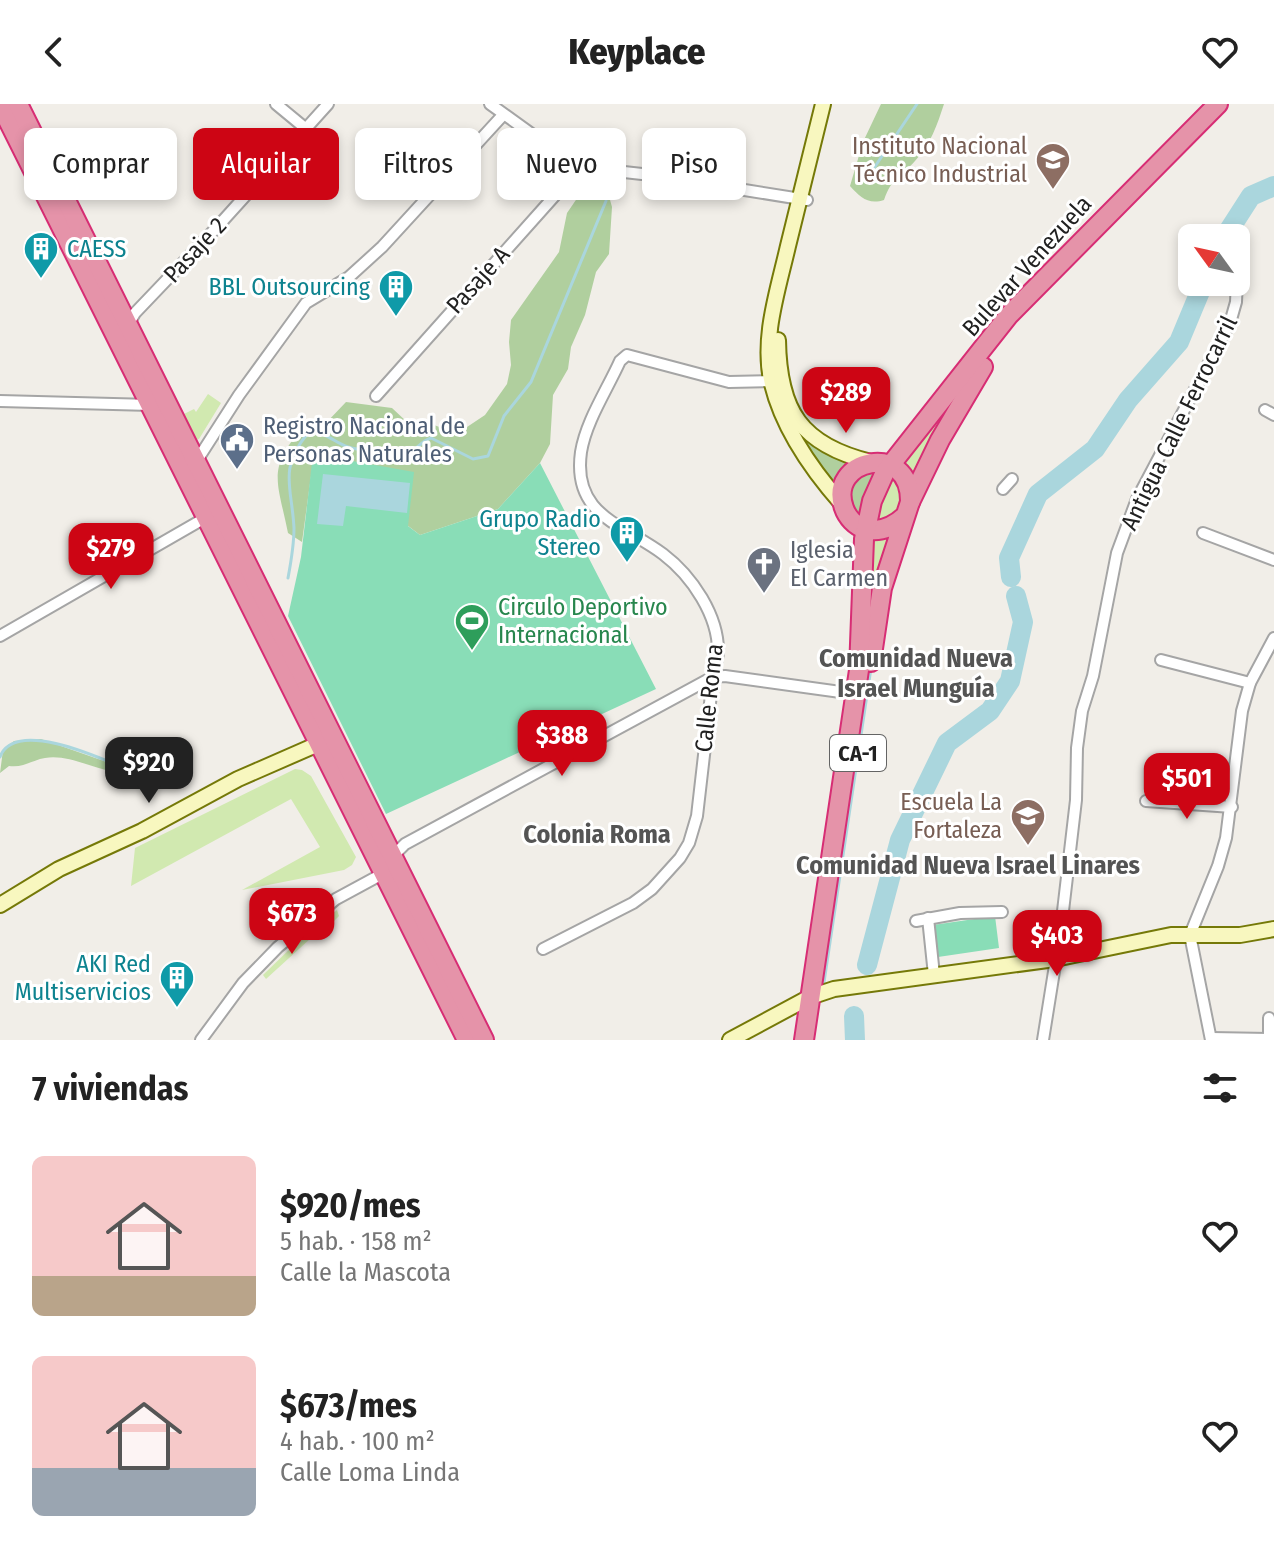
<!DOCTYPE html>
<html lang="es">
<head>
<meta charset="utf-8">
<style>
	:root { --surface:#fff; --page:#f2f2f2; --text:#222; --muted:#767676; --accent:#cd0514 }
	body { margin:0; font-family:"Fira Sans Condensed",sans-serif; background:var(--page); color:var(--text); height:100vh; display:flex; flex-direction:column; font-size:30px; white-space:nowrap }
	* { box-sizing:border-box; margin:0 }
	p { font-size:26px; color:var(--muted) }
	.icon { flex:none; width:44px; height:44px; fill:none; stroke:currentColor; stroke-width:2; stroke-linecap:round; stroke-linejoin:round }
	.map { position:relative; height:936px; overflow:hidden }
	.details { display:flex; flex-direction:column; background:var(--surface); flex:1 }
	.details>* { flex:none }
	.top-card { position:absolute; left:24px; top:24px; width:800px; height:72px; display:flex; gap:16px }
	.needle { width:52px; rotate:303deg }
	.tools { position:absolute; left:1178px; top:120px; display:grid; gap:16px }
	.tools a { display:grid; place-items:center; width:72px; height:72px; border-radius:12px; background:var(--surface); box-shadow:0 4px 12px #0003; font-size:40px }
	.price { position:absolute; translate:-50% -68px; padding:0 18px; border-radius:16px; background:var(--accent); color:#fff; font-size:26px; line-height:52px; filter:drop-shadow(0 2px 4px #0008) }
	.price::after { content:''; position:absolute; left:50%; top:48px; width:24px; height:18px; margin-left:-12px; background:inherit; clip-path:polygon(0 0,100% 0,50% 100%) }
	.price.on { background:#222; color:#fff }
	ul { padding:0; list-style:none }
	li { display:flex; align-items:center; gap:24px; height:200px; padding:0 32px }
	li span { display:grid; place-items:center; flex:none; width:224px; height:160px; border-radius:12px; color:#555 }
	li>.icon { margin-inline-start:auto }
	span .icon { width:96px; height:96px; fill:#fffc; stroke-width:1 }
	li b { font-size:34px }
	h2 { display:flex; justify-content:space-between; align-items:center; height:96px; padding:0 32px; font-size:34px }
	.tag { padding:0 28px; border-radius:12px; background:var(--surface); box-shadow:0 4px 12px #0003; font-size:28px; line-height:72px }
	.tag.on { background:var(--accent); color:#fff }
	header { display:flex; justify-content:space-between; align-items:center; height:104px; padding:0 32px; background:var(--surface); font-size:36px; font-weight:800 }
	.map>svg:first-child { display:block }
	.grass { fill:#d1e9b0 }
	.forest { fill:#b0cf9e }
	.pitch { fill:#89ddb7 }
	.water { fill:#aad6dd }
	.lines { fill:none; stroke-linecap:round; stroke-linejoin:round }
	.stream { stroke:#aad6dd; stroke-width:3 }
	.river { stroke:#aad6dd; stroke-width:20 }
	.street-casing { stroke:#a5a5a5; stroke-width:14 }
	.secondary-casing { stroke:#757908; stroke-width:18 }
	.highway-casing { stroke:#d72d74; stroke-width:22 }
	.street { stroke:#fff; stroke-width:10 }
	.secondary { stroke:#f8f7bf; stroke-width:14 }
	.highway { stroke:#e593a9; stroke-width:18 }
	.labels { text-anchor:middle; dominant-baseline:central; stroke-width:6; stroke-linejoin:round; paint-order:stroke }
	.shield { fill:#fff; stroke:#646464; stroke-width:2 }
	.shield-label { font-size:22px; font-weight:bold; fill:#212121 }
	.education-label { font-size:24px; fill:#785e54; stroke:#fff; text-anchor:end }
	.culture-label { font-size:24px; fill:#0d838f; stroke:#fff; text-anchor:end }
	.street-label { font-size:24px; fill:#212121; stroke:#fff }
	.service-label { font-size:24px; fill:#4e5e75; stroke:#fff; text-anchor:start }
	.worship-label { font-size:24px; fill:#5b616d; stroke:#fff; text-anchor:start }
	.leisure-label { font-size:24px; fill:#27864d; stroke:#fff; text-anchor:start }
	.neighbourhood-label { font-size:26px; font-weight:bold; fill:#545454; stroke:#fff }
</style>
</head>
<body>
<header><svg class="icon" aria-label="back" viewBox="0 0 24 24"><path d="M15 5l-7 7 7 7"/></svg>Keyplace<svg class="icon" aria-label="heart" viewBox="0 0 24 24"><path d="M12 20l-8-8c-3-5 5-10 8-4 3-6 11-1 8 4z"/></svg></header>
<div class="map">
<svg width="1274" height="936" viewBox="0 0 1274 936">
	<rect width="100%" height="100%" fill="#f1eee8"/>
	<g class="grass">
		<path d="M971,278L914,383L900,360Z"/>
		<path d="M208,290L221,299L199,335L193,337L178,313L194,305L196,308Z"/>
		<path d="M893,371L899,375L905,400L890,416L875,417L879,401Z"/>
		<path d="M895,426L870,523L872,432Z"/>
		<path d="M295,665L302,666L311,672L356,753L352,761L344,766L242,786L320,743L291,695L131,782L135,744Z"/>
		<path d="M337,806L339,812L325,826L322,824L266,875L263,871L296,839Z"/>
	</g>
	<g class="forest">
		<path d="M881,0H944C937,21 931,40 915,57C900,74 892,73 884,96C868,101 860,93 850,82L863,38Z"/>
		<path d="M589,83L607,85L612,103L609,150L596,168L585,211L571,243L568,265L553,291L550,340L540,359L498,405L420,431L314,350L302,438L288,429C278,378 265,364 305,322L325,320L346,298L392,304L407,318L429,319L447,326L464,325L485,311L507,280L511,261L509,238L511,216L559,148L567,109L580,90Z"/>
		<path d="M804,336L816,345L856,361L837,386L800,339Z"/>
		<path d="M868,368H882L863,414C849,406 849,396 852,381Z"/>
		<path d="M41,635L121,663L114,668C92,664 67,650 45,654C32,656 24,664 9,662L0,669L3,646L14,637Z"/>
	</g>
	<g class="pitch">
		<path d="M313,350L414,368L408,422L420,431L498,405L540,359L656,585L386,710L288,512L301,453Z"/>
		<path d="M995,812L999,844L938,853L933,821Z"/>
	</g>
	<path class="water" d="M323,370L410,379L407,409L346,402L343,422L317,420Z"/>
	<g class="lines">
		<g class="stream">
			<path d="M870,70L917,0"/>
			<path d="M288,474C291,458 294,441 294,424C292,383 278,365 308,329C326,327 333,338 348,343C356,346 404,351 410,348C418,344 422,337 431,334L473,355L488,352L504,312L531,278L606,97"/>
			<path d="M0,653C15,613 105,656 133,668L147,670"/>
			<path d="M823,885L871,564"/>
		</g>
		<g class="river">
			<path d="M1224,134L1251,92L1274,82"/>
			<path d="M1011,473L1009,454L1038,390L1095,345L1128,296L1179,238L1204,178"/>
			<path d="M867,861L900,736L947,639L990,607L1010,577L1023,518L1016,492"/>
			<path d="M854,912L855,936"/>
		</g>
		<defs>
			<g id="street">
				<path d="M276,0L305,24"/>
				<path d="M490,0L569,57L588,64L651,71L807,96"/>
				<path d="M128,221L135,209L219,121L328,0"/>
				<path d="M376,292L558,88C567,77 573,72 569,57"/>
				<path d="M0,297L151,301"/>
				<path d="M1265,306L1274,311"/>
				<path d="M196,358L239,291L306,199L349,173L382,143L503,11"/>
				<path d="M1003,385L1012,375"/>
				<path d="M1203,429L1274,456"/>
				<path d="M0,532L205,414"/>
				<path d="M1161,556L1250,579"/>
				<path d="M1146,697L1232,703"/>
				<path d="M928,814L934,871"/>
				<path d="M916,817L960,809L1002,808"/>
				<path d="M543,845L633,799L652,785L680,754L689,739L697,712L713,573C714,566 717,557 718,549C719,512 692,472 663,450C623,420 572,412 581,348C586,317 607,286 620,257L627,251L729,278L777,277"/>
				<path d="M1211,934L1269,935"/>
				<path d="M201,936L243,879L278,843L336,795L384,769L393,752L405,740L713,573L725,572L855,590"/>
				<path d="M1043,936L1061,824L1076,696L1077,644L1082,607L1093,572L1117,449L1137,395L1230,219L1236,198L1237,175"/>
				<path d="M1211,936L1190,831L1218,762L1226,734L1242,607L1250,579L1274,534"/>
				<path d="M1269,936V914"/>
			</g>
			<g id="secondary">
				<path d="M823,0C811,47 800,95 788,142C778,186 761,235 772,280C783,325 812,366 842,400"/>
				<path d="M778,236C779,307 801,341 871,358"/>
				<path d="M0,801L59,765L142,727L238,675L325,637"/>
				<path d="M730,936L810,893L834,885L1055,855L1171,831H1240L1274,825"/>
			</g>
			<g id="highway">
				<path d="M0,0L467,936"/>
				<path d="M18,0L484,936"/>
				<path d="M910,398L940,336L983,263"/>
				<path d="M871,558L882,484L910,398C911,336 826,355 844,404C847,413 855,422 865,425C880,429 894,422 905,412"/>
				<path d="M804,936L859,566L864,435L872,397L885,368L1009,211L1218,0"/>
			</g>
		</defs>
		<use href="#street" class="street-casing"/>
		<use href="#secondary" class="secondary-casing"/>
		<use href="#highway" class="highway-casing"/>
		<use href="#street" class="street"/>
		<use href="#secondary" class="secondary"/>
		<use href="#highway" class="highway"/>
	</g>
	<defs>
		<symbol id="school-pin" viewBox="-11 -11 22 30"><path d="M0 17L-7.5 6A9.5 9.5 0 1 1 7.5 6Z" fill="#8d6e63" stroke="#fff"/><path d="M0-5L7-2L0 1L-7-2ZM-4 1L0 2.5L4 1V4Q0 6-4 4Z" fill="#fff"/></symbol>
		<symbol id="building-pin" viewBox="-11 -11 22 30"><path d="M0 17L-7.5 6A9.5 9.5 0 1 1 7.5 6Z" fill="#0f9aa8" stroke="#fff"/><path d="M-4-6H4V6H1V3H-1V6H-4ZM-2.5-4.3h1.7v1.8h-1.7ZM.8-4.3h1.7v1.8H.8ZM-2.5-1h1.7V.8h-1.7ZM.8-1h1.7V.8H.8Z" fill="#fff"/></symbol>
		<symbol id="civic-pin" viewBox="-11 -11 22 30"><path d="M0 17L-7.5 6A9.5 9.5 0 1 1 7.5 6Z" fill="#5c6f8a" stroke="#fff"/><path d="M-.6-6.5H3V-4.5H.6V-3L4-1V1h2V6H-6V1h2V-1L-.6-3ZM-1.2 2.5V6h2.4V2.5Z" fill="#fff"/></symbol>
		<symbol id="church-pin" viewBox="-11 -11 22 30"><path d="M0 17L-7.5 6A9.5 9.5 0 1 1 7.5 6Z" fill="#6b7280" stroke="#fff"/><path d="M-1.2-6h2.4v3.5h3.3v2.4h-3.3V6h-2.4V-.1h-3.3v-2.4h3.3Z" fill="#fff"/></symbol>
		<symbol id="stadium-pin" viewBox="-11 -11 22 30"><path d="M0 17L-7.5 6A9.5 9.5 0 1 1 7.5 6Z" fill="#2e9e5b" stroke="#fff"/><path d="M0-5a6.5 5 0 1 0 0 10a6.5 5 0 1 0 0-10ZM-3.5-1.8h7v3.6h-7Z" fill="#fff"/></symbol>
	</defs>
	<g fill-rule="evenodd">
		<use href="#school-pin" x="1033" y="36" width="40" height="54"/>
		<use href="#building-pin" x="21" y="125" width="40" height="54"/>
		<use href="#building-pin" x="376" y="163" width="40" height="54"/>
		<use href="#civic-pin" x="217" y="316" width="40" height="54"/>
		<use href="#building-pin" x="607" y="409" width="40" height="54"/>
		<use href="#church-pin" x="744" y="440" width="40" height="54"/>
		<use href="#stadium-pin" x="452" y="497" width="40" height="54"/>
		<use href="#school-pin" x="1008" y="692" width="40" height="54"/>
		<use href="#building-pin" x="157" y="854" width="40" height="54"/>
	</g>
	<g class="labels">
		<rect class="shield" x="830" y="631" width="56" height="36" rx="6"/>
		<g class="shield-label">
			<text x="858" y="649">CA-1</text>
		</g>
		<g class="education-label">
			<text x="1027" y="42">Instituto Nacional<tspan x="1027" dy="28">Técnico Industrial</tspan></text>
			<text x="1002" y="698">Escuela La<tspan x="1002" dy="28">Fortaleza</tspan></text>
		</g>
		<g class="culture-label">
			<text x="67" y="145" text-anchor="start">CAESS</text>
			<text x="370" y="183">BBL Outsourcing</text>
			<text x="601" y="415">Grupo Radio<tspan x="601" dy="28">Stereo</tspan></text>
			<text x="151" y="860">AKI Red<tspan x="151" dy="28">Multiservicios</tspan></text>
		</g>
		<g class="street-label">
			<text transform="translate(195 146) rotate(-47)">Pasaje 2</text>
			<text transform="translate(1027 162) rotate(-48)">Bulevar Venezuela</text>
			<text transform="translate(478 176) rotate(-48)">Pasaje A</text>
			<text transform="translate(1179 319) rotate(-64)">Antigua Calle Ferrocarril</text>
			<text transform="translate(709 594) rotate(-84)">Calle Roma</text>
		</g>
		<g class="service-label">
			<text x="263" y="322">Registro Nacional de<tspan x="263" dy="28">Personas Naturales</tspan></text>
		</g>
		<g class="worship-label">
			<text x="790" y="446">Iglesia<tspan x="790" dy="28">El Carmen</tspan></text>
		</g>
		<g class="leisure-label">
			<text x="498" y="503">Circulo Deportivo<tspan x="498" dy="28">Internacional</tspan></text>
		</g>
		<g class="neighbourhood-label">
			<text x="916" y="554">Comunidad Nueva<tspan x="916" dy="30">Israel Munguía</tspan></text>
			<text x="597" y="730">Colonia Roma</text>
			<text x="968" y="761">Comunidad Nueva Israel Linares</text>
		</g>
	</g>
</svg>
<div class="tools">
<a><svg class="needle" viewBox="-14 -14 28 28"><path d="M0-13l5 13h-10z" fill="#e53935"/><path d="M0 13l5-13h-10z" fill="#767676"/></svg></a>
</div>
<b class="price" style="left:846px;top:331px">$289</b>
<b class="price" style="left:111px;top:487px">$279</b>
<b class="price" style="left:562px;top:674px">$388</b>
<b class="price on" style="left:149px;top:701px">$920</b>
<b class="price" style="left:1187px;top:717px">$501</b>
<b class="price" style="left:292px;top:852px">$673</b>
<b class="price" style="left:1057px;top:874px">$403</b>
<div class="top-card">
<a class="tag">Comprar</a>
<a class="tag on">Alquilar</a>
<a class="tag">Filtros</a>
<a class="tag">Nuevo</a>
<a class="tag">Piso</a>
</div>
</div>
<section class="details">
<h2>7 viviendas<svg class="icon" aria-label="filters" viewBox="0 0 24 24"><path d="M4 7h16M4 17h16"/><circle cx="9" cy="7" r="2"/><circle cx="15" cy="17" r="2"/></svg></h2>
<ul>
<li><span style="background:linear-gradient(#f6c9c9 75%,#b9a48a 0)"><svg class="icon" aria-label="home" viewBox="0 0 24 24"><path d="M3 11l9-7 9 7M6 9v11h12V9"/></svg></span><div><b>$920/mes</b><p>5 hab. · 158 m²</p><p>Calle la Mascota</p></div><svg class="icon" aria-label="heart" viewBox="0 0 24 24"><path d="M12 20l-8-8c-3-5 5-10 8-4 3-6 11-1 8 4z"/></svg></li>
<li><span style="background:linear-gradient(#f6c9c9 70%,#9aa5b1 0)"><svg class="icon" aria-label="home" viewBox="0 0 24 24"><path d="M3 11l9-7 9 7M6 9v11h12V9"/></svg></span><div><b>$673/mes</b><p>4 hab. · 100 m²</p><p>Calle Loma Linda</p></div><svg class="icon" aria-label="heart" viewBox="0 0 24 24"><path d="M12 20l-8-8c-3-5 5-10 8-4 3-6 11-1 8 4z"/></svg></li>
</ul>
</section>
</body>
</html>
